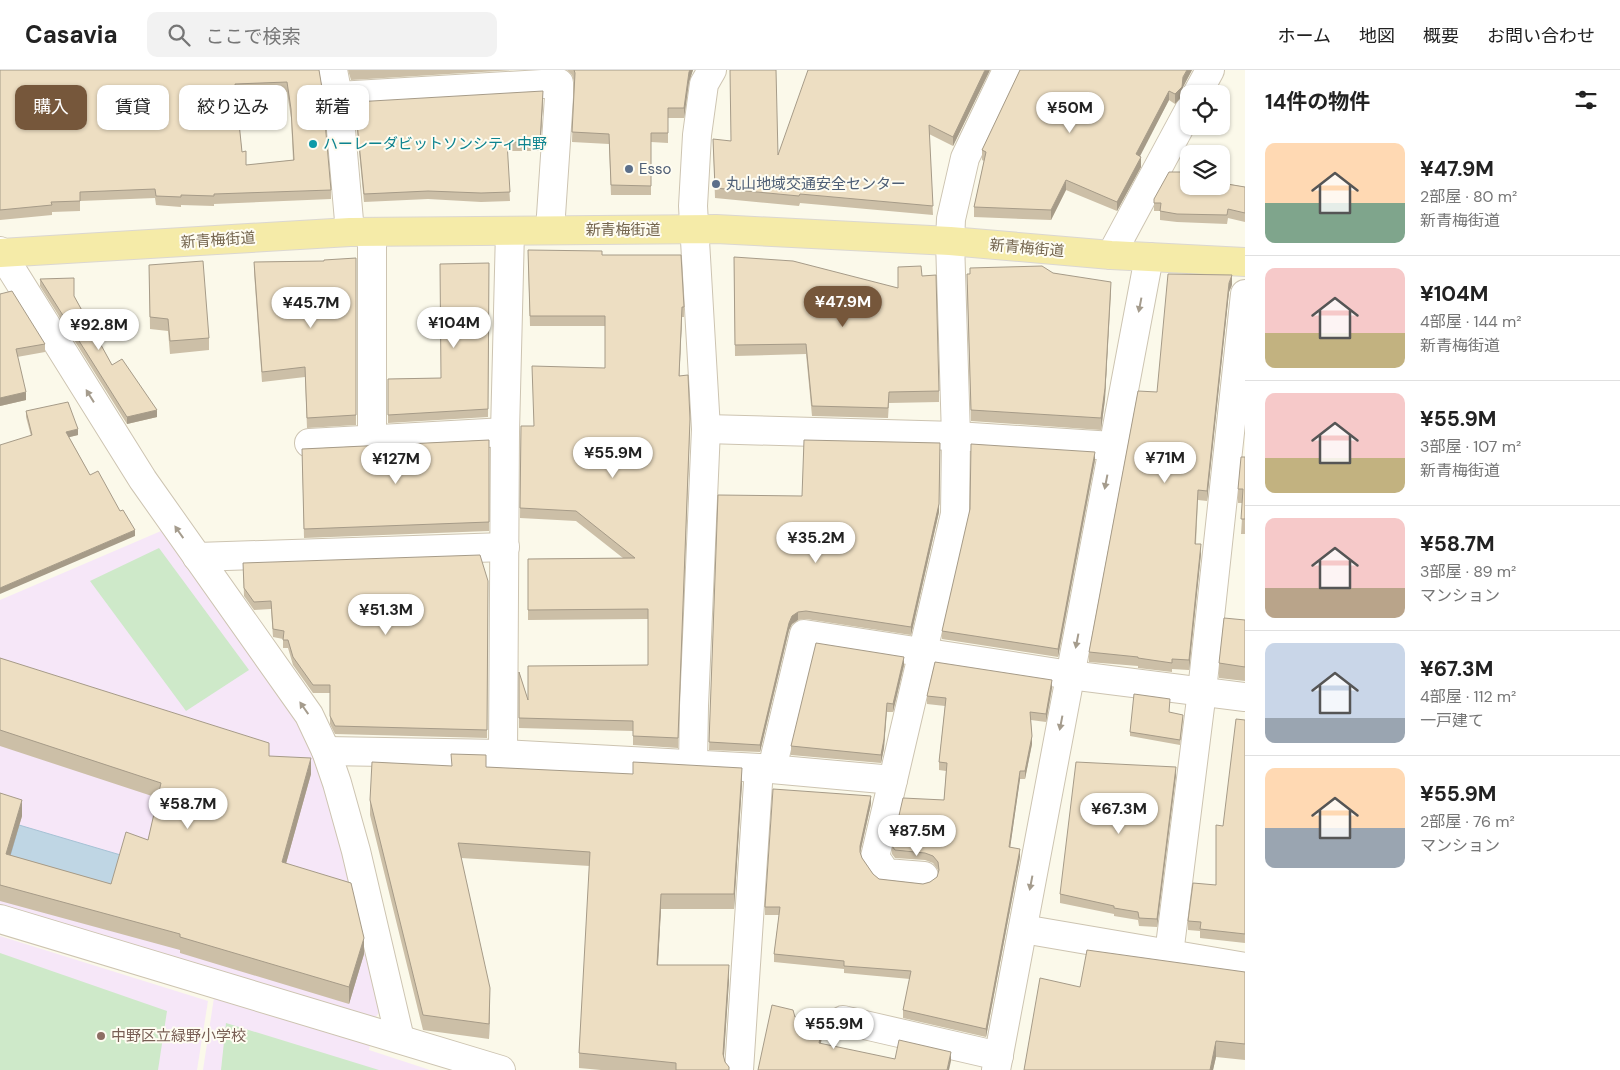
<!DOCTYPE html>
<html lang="ja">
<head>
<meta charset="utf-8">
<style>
	:root { --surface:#fff; --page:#f2f2f2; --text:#222; --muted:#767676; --line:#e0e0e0; --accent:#76573b }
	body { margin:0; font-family:"DM Sans","Noto Sans JP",sans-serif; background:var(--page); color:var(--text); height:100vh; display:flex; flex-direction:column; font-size:19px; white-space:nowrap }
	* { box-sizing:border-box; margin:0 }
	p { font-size:16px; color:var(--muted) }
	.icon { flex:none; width:28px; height:28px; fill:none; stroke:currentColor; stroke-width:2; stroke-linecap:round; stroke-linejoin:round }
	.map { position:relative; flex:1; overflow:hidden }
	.side { display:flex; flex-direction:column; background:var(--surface); width:375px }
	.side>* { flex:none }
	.top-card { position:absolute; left:15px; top:15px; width:475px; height:45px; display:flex; gap:10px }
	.fabs { position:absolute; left:1180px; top:15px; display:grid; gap:10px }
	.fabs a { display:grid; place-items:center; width:50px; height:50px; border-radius:10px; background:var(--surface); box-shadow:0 1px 4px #0004; font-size:25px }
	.price { position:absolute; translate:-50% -42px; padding:0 11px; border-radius:18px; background:#fff; color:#222; font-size:16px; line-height:32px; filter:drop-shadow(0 1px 2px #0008) }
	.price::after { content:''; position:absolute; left:50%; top:30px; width:15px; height:11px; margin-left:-8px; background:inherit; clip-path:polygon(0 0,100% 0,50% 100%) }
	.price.current { background:var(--accent); color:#fff }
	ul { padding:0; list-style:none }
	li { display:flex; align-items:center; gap:15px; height:125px; padding:0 20px }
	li+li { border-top:1px solid var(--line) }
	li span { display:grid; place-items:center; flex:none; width:140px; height:100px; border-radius:10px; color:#555 }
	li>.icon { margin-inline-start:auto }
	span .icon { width:60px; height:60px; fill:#fffc; stroke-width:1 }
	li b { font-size:21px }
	h2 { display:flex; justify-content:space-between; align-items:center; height:60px; padding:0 20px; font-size:21px }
	.pill { padding:0 18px; border-radius:10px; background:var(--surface); box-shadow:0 1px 4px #0004; font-size:18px; line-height:45px }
	.pill.current { background:var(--accent); color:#fff }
	header { display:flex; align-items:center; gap:30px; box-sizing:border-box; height:70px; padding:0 25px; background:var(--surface); border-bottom:1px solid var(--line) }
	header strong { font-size:24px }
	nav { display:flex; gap:28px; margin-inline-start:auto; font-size:18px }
	.search { width:350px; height:45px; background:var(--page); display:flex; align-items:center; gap:12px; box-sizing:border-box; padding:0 18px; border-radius:10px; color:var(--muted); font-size:19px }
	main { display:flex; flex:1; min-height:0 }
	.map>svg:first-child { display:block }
	.education { fill:#f6e7f8 }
	.green { fill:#cee9c9 }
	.water { fill:#bfd6e4; stroke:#a6c2d5 }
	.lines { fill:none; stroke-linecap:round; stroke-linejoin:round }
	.minor-casing { stroke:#cdc4b1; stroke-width:30 }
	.major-casing { stroke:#dbd7d1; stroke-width:30 }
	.minor { stroke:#fff; stroke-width:28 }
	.major { stroke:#f5eba8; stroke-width:28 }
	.wall { fill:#ccbfa7; fill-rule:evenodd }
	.shaded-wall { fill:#a69b88 }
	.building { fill:#eddec2; stroke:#a69b88; fill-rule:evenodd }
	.oneway { fill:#a59c8d }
	.culture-dot { fill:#0f9aa8; stroke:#fefcf1; stroke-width:2 }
	.service-dot { fill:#5c6f8a; stroke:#fefcf1; stroke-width:2 }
	.education-dot { fill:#8d6e63; stroke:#fefcf1; stroke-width:2 }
	.labels { text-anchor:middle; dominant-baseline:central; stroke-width:4; stroke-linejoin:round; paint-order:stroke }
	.culture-label { font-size:15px; fill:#0d838f; stroke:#fefcf1; text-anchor:start }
	.service-label { font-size:15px; fill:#4e5e75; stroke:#fefcf1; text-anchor:start }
	.street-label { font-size:15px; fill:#75664f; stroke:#fefcf1 }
	.education-label { font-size:15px; fill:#785e54; stroke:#fefcf1; text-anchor:start }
</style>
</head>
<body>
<header>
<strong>Casavia</strong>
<div class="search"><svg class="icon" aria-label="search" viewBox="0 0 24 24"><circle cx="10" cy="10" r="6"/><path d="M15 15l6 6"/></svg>ここで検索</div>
<nav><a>ホーム</a><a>地図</a><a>概要</a><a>お問い合わせ</a></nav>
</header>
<main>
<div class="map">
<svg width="1245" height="1000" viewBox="0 0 1245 1000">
	<rect width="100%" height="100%" fill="#fbf9ea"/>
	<g class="education">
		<path d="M161,461L285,627L319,687L385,935L375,948L369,980L430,1000H203L218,901L0,836V530Z"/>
		<path d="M0,866L208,931L197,1000H0Z"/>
	</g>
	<g class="green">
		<path d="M159,478L249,600L186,641L90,511Z"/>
		<path d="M0,883L167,941L158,1000H0Z"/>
		<path d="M226,953L379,1000H221Z"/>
	</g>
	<path class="water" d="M19,755L124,786L111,830L6,800Z"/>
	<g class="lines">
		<defs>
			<g id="minor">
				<path d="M333,0L338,26L350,162"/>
				<path d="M1197,24L1210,0"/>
				<path d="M338,26L559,13V27L550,160"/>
				<path d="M0,181L143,410L309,645L326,681L337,713L356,781L400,969"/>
				<path d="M1111,185L1189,40"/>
				<path d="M706,359L956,366L1113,376"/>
				<path d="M372,369V162"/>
				<path d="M309,373L505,362"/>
				<path d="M197,487L505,477"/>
				<path d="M326,681L503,684L759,698L739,1000"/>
				<path d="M503,684L505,362L510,161"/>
				<path d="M693,695L694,636L706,359L693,136L697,65L704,14L712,0"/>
				<path d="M759,698L893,710"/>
				<path d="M772,699L804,564L1070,605L1245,627"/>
				<path d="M924,806L886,803L875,787L955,444L956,366L950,171L951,149L965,88L1007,0"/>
				<path d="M0,849L501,1000"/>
				<path d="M1023,859L1245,897"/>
				<path d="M1169,884L1202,621L1245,224"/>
				<path d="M843,950L999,986"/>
				<path d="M996,1000L1149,187"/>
			</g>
			<path id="major" d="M0,183L350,162L716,159L950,171L1111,185L1245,192"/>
		</defs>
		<use href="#minor" class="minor-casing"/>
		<use href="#major" class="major-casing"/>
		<use href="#minor" class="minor"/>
		<use href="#major" class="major"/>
	</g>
	<g class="wall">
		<path d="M0,0H319L331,120V129L214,134V136L181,135V137L156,135L155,128L80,131V141L52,142V145L0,150ZM287,22L291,48L293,90L246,95L242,82L236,24Z"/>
		<path d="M348,0H514L351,10Z"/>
		<path d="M567,0H693L689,12L684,48H668V73L651,72V125H611L609,74L572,72L574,12L572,5Z"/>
		<path d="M990,0L953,76L929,64L933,145L800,133L799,136L715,128L713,69L778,85Z"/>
		<path d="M1020,0H1192L1183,17L1182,26L1175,34L1169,30L1139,86L1141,97L1117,141L1066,120L1051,150L974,147V137L984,91L982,90V80Z"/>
		<path d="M543,30L540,81H507L510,131L481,132L428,129L364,132L355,41V32Z"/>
		<path d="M1188,106L1245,117V152L1228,148L1227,154L1177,152L1160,150V141H1154V129Z"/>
		<path d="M602,185L684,237V247H682L679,306L690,359L678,678L633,675V661L519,658V602L528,630L648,595V549L528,550V489L623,488L576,451L520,448L521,356H534L605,298V256H530L528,190Z"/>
		<path d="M734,187L898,218L922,206L939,321V332L889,333L888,348L812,346L806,284L735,286Z"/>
		<path d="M356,188V355L307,358L305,307L262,312L254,202V192L324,191Z"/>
		<path d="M489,193L488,347L388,353V309L441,308Z"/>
		<path d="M149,195L209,268V280L170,284L168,261L150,259Z"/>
		<path d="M1053,203L1111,223L1105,329L1101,360L971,351L967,215Z"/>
		<path d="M40,209L74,226L112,295L157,347L127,354L40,216Z"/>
		<path d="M1232,215L1229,222L1207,431L1198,430L1196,474L1201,484L1189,600L1172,599V602L1138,598V596L1089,592V582L1157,322Z"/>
		<path d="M0,224L45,274V282L17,287L26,330L0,336Z"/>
		<path d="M26,341L78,365L69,367L90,405L135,466L31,366L26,347Z"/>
		<path d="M489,370V461L304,468L302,379Z"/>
		<path d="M1245,387V464H1241L1243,433H1238V419Z"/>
		<path d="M1095,390L1058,587L942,569V561Z"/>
		<path d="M718,425L939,442L911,565L806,549L798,550L792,554L789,560L760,682L709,680Z"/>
		<path d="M243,493L488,511L487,668L335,664L330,654V623H313L293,595L288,578H283V569L273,567L271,539L254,540L244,526Z"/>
		<path d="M1245,550V611L1219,608V593Z"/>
		<path d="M0,588L269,686L311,704L286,793L364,884L349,934L180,883V880L0,831V723L22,746L10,785L111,814L148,770L158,728L0,676Z"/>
		<path d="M904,595L893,642H887L884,678L881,693L791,685V676Z"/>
		<path d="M1052,618L1046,652L1031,650L1032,674L1025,709H1020L1010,778L1020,787L986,967L903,948V940L910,909L844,903V899L774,892V884L779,845H765V837L871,734L860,783L862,788L873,804L879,809L923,814L930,812L937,807L939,802L938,800L933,793L925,790L895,788L892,784V776L944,730L946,701L939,700V692L945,636L927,634V626Z"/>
		<path d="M1169,642L1183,650L1180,675L1130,666V662Z"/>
		<path d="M1245,650V873L1200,868V861L1188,860V851L1216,815L1223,756Z"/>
		<path d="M486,697L742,713L734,839H661L658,895L729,910L724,988L725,992L729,1000H601L579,998V983L590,796L461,788L490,933L489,969L423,960L370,745V730Z"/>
		<path d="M1176,705L1157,857L1139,856L1138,850L1114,846V844L1060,833V824Z"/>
		<path d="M1245,902V990L1216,987L1213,1000H1024L1080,917Z"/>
	</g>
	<g class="shaded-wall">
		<path d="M690,0H693L689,12L684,48V38L689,2Z"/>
		<path d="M985,0H990L953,76V67Z"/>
		<path d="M1187,0H1192L1183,17L1182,26L1175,34V24Z"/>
		<path d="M543,21V30L540,81V72Z"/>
		<path d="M1169,21V30L1136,94V84Z"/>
		<path d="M1141,87V97L1117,141V132Z"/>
		<path d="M1066,110V120L1051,150V140Z"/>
		<path d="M1232,205V215L1229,222L1207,431V421L1229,213Z"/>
		<path d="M1111,212L1105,329L1101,360V348Z"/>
		<path d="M682,237V247L679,315V306Z"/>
		<path d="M26,322V330L0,336V328Z"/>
		<path d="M157,340V347L127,354V347Z"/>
		<path d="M78,359V365L66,368V362Z"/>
		<path d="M940,373L939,442L911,565V557Z"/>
		<path d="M1095,382V390L1058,587V579Z"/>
		<path d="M135,460V466L0,524V518Z"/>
		<path d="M1201,474V484L1189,600V590Z"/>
		<path d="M798,542V550L792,554L789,560L760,682V675L789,553L792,546Z"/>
		<path d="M904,587V595L893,642V634Z"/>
		<path d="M1052,610V618L1046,652V644Z"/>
		<path d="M887,633L884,678L881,693V685Z"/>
		<path d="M1032,666V674L1025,709V701Z"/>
		<path d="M311,688V704L282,808V792Z"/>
		<path d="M1176,697V705L1157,857V849Z"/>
		<path d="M742,698V713L734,839V824Z"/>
		<path d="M1020,701V709L1009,785V777Z"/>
		<path d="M871,726V734L860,783V776Z"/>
		<path d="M22,730V746L6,800V784Z"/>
		<path d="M1020,779V787L986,967V959Z"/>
		<path d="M661,824V839L657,910V895Z"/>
		<path d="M364,868V884L349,934V917Z"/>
		<path d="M729,895V910L723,999V984Z"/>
		<path d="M490,918V933L489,969V954Z"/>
		<path d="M823,955V963L819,982V973Z"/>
		<path d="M1216,971V987L1213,1000H1210Z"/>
		<path d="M951,982V991L949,1000H947Z"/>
	</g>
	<g class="building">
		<path d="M0,0H319L322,18L331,120L214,124V126L181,125V127L156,126L155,119L80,122V131L51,132L52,135L0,140ZM287,12L291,39L294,90L246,95V81L242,82L235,14Z"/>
		<path d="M574,0H690L689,2L684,38H668V63H651V116L611,115L609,64L572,62L575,3Z"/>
		<path d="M730,0H776L778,85L808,0H985L953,67L929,55L933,136L800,124L799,126L715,118L713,69L731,71Z"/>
		<path d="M1020,0H1187L1183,7L1182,17L1175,24L1169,21L1136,84L1141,87L1117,132L1066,110L1051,140L974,137L986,82L982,80Z"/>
		<path d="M543,21L540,72H507L510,122L481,123L428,121L364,124L355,32Z"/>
		<path d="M1169,102H1188L1189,116H1221V113L1245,117V143L1228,139L1227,145L1177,144L1160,141L1161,133H1154V129Z"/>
		<path d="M528,180L602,181V185H681L684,237H682L679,306L688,305L690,349L678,668L633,666V651L519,648V602L528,630V596L648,595V539L528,540V489L635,488L576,441L520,438L521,356H534L532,296L605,298V246H530Z"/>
		<path d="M734,187L793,191L898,218V197L921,196L922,206L936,205L939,321L889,322L888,338L812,336L806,274L735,275Z"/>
		<path d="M356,188V345L307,348L305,297L262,302L254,192L324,191V190Z"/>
		<path d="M203,191L209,268L170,271L168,249L150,247L149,195Z"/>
		<path d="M489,193L488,339L388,345V309L441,308L440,194Z"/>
		<path d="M1042,196L1053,203L1111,212L1105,318L1101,348L971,340L967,204H970V198Z"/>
		<path d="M1168,204L1232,205L1229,213L1207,421L1198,420L1195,474H1201L1189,590L1172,589V593L1138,588V587L1089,582L1138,321L1157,322Z"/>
		<path d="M74,208V226L112,295L122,289L157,340L127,347L40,209Z"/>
		<path d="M12,221L45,274L16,279L26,322L0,328V224Z"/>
		<path d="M68,332L78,359L66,362L90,405L98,401L120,441L123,440L135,460L0,518V375L32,365L26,341Z"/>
		<path d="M489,370V452L304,459L302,379Z"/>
		<path d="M804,370L940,373L939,434L911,557L806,541L798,542L792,546L789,553L760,675L709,672L718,425L802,426Z"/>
		<path d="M971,374L1095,382L1058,579L942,561L970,439Z"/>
		<path d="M1241,387H1245V449H1241L1243,419H1238Z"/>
		<path d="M480,485L488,511L487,660L335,656L330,646V615H313L293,587L288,570H283L284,561L273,559L271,531L254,532L244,518L243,493Z"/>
		<path d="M1224,548L1245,550V597L1219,593Z"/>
		<path d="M816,573L904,587L893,634L887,633L884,669L881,685L791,676Z"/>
		<path d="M0,588L269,673V686L311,688L282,792L351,813L364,868L349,917L180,867V864L0,815V723L22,730L6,784L111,814L126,762L148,770L161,713L0,660Z"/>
		<path d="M935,592L1052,610L1046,644L1030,642L1032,666L1025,701H1020L1009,777L1020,779L986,959L903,940L911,901L844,896V891L774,884L780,837H765L773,719L871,726L860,776V782L862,788L873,804L879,809L923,814L930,812L937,807L939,800L938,792L933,786L925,783L895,780L892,776L903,728L944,730L947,693L939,692L946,628L927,626Z"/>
		<path d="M1134,624L1170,629L1169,642L1183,645L1180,670L1130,662Z"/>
		<path d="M1236,649L1245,650V864L1200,859L1201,852L1188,851L1193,813L1216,815V755L1223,756Z"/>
		<path d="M451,684L486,685V697L633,704V692L742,698L734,824H661L657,895H729L723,984L725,992L729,997V1000H676V993L579,983L590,782L458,773L490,918L489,954L423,945L370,730L372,692L452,696Z"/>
		<path d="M1076,692L1176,697L1157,849L1139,848L1138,842L1114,838V836L1060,824Z"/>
		<path d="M1087,880L1245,902V974L1216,971L1210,1000H1024L1040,908L1080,917Z"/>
		<path d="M772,935L793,940L795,947L823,955L819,973L895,989L899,970L951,982L947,1000H758Z"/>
	</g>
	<defs><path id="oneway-solid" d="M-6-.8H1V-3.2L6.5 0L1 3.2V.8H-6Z" transform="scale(1.25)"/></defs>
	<g class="oneway">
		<use href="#oneway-solid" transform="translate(1140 235) rotate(101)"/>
		<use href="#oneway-solid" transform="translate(90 326) rotate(-122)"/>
		<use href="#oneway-solid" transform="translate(1106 412) rotate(101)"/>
		<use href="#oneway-solid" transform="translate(179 462) rotate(-125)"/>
		<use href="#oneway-solid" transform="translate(1077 571) rotate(101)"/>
		<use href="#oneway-solid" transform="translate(304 638) rotate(-125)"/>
		<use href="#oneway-solid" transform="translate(1061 653) rotate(101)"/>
		<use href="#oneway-solid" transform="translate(1031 813) rotate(101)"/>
	</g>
	<circle class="culture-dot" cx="313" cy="74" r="5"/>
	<g class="service-dot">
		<circle cx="629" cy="99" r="5"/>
		<circle cx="716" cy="114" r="5"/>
	</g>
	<circle class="education-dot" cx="101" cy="966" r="5"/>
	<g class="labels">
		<g class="culture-label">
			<text x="323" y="74">ハーレーダビットソンシティ中野</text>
		</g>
		<g class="service-label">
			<text x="639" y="99">Esso</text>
			<text x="726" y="114">丸山地域交通安全センター</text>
		</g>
		<g class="street-label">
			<text x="623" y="160">新青梅街道</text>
			<text transform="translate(218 170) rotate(-4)">新青梅街道</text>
			<text transform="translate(1027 178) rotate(5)">新青梅街道</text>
		</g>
		<g class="education-label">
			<text x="111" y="966">中野区立緑野小学校</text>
		</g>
	</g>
</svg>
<div class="fabs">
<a><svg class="icon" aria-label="locate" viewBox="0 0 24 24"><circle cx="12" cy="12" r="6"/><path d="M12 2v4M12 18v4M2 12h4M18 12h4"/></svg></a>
<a><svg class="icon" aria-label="layers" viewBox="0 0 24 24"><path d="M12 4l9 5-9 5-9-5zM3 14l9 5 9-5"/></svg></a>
</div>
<b class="price" style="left:1070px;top:64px">¥50M</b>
<b class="price current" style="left:843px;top:258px">¥47.9M</b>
<b class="price" style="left:311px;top:259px">¥45.7M</b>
<b class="price" style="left:454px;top:279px">¥104M</b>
<b class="price" style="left:99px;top:281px">¥92.8M</b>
<b class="price" style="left:613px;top:409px">¥55.9M</b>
<b class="price" style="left:1165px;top:414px">¥71M</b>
<b class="price" style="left:396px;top:415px">¥127M</b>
<b class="price" style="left:816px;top:494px">¥35.2M</b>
<b class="price" style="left:386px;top:566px">¥51.3M</b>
<b class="price" style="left:188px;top:760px">¥58.7M</b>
<b class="price" style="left:1119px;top:765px">¥67.3M</b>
<b class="price" style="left:917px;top:787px">¥87.5M</b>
<b class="price" style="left:834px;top:980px">¥55.9M</b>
<div class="top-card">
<a class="pill current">購入</a>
<a class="pill">賃貸</a>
<a class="pill">絞り込み</a>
<a class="pill">新着</a>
</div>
</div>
<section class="side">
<h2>14件の物件<svg class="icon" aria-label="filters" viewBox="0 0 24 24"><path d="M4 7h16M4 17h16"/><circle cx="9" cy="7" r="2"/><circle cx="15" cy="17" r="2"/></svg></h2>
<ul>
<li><span style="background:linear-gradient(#ffd9b3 60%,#7fa58c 0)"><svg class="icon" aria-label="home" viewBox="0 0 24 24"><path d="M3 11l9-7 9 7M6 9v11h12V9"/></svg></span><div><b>¥47.9M</b><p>2部屋 · 80 m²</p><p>新青梅街道</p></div></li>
<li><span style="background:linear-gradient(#f6c9c9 65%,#c2b280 0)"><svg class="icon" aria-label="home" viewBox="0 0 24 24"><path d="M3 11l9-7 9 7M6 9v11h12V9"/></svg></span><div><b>¥104M</b><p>4部屋 · 144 m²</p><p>新青梅街道</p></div></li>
<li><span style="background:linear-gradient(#f6c9c9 65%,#c2b280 0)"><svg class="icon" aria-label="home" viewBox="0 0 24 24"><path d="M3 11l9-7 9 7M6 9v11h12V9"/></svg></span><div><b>¥55.9M</b><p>3部屋 · 107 m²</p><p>新青梅街道</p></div></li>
<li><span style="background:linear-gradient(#f6c9c9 70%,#b9a48a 0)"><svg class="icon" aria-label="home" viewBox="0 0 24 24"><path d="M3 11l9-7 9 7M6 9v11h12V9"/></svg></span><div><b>¥58.7M</b><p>3部屋 · 89 m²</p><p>マンション</p></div></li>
<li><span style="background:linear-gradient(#c9d6e8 75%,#9aa5b1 0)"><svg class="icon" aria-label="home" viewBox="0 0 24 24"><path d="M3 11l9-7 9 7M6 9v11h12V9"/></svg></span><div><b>¥67.3M</b><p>4部屋 · 112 m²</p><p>一戸建て</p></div></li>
<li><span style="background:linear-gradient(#ffd9b3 60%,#9aa5b1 0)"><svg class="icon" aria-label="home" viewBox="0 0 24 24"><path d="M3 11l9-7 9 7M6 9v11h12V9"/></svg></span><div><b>¥55.9M</b><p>2部屋 · 76 m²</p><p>マンション</p></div></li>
</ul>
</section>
</main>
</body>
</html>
